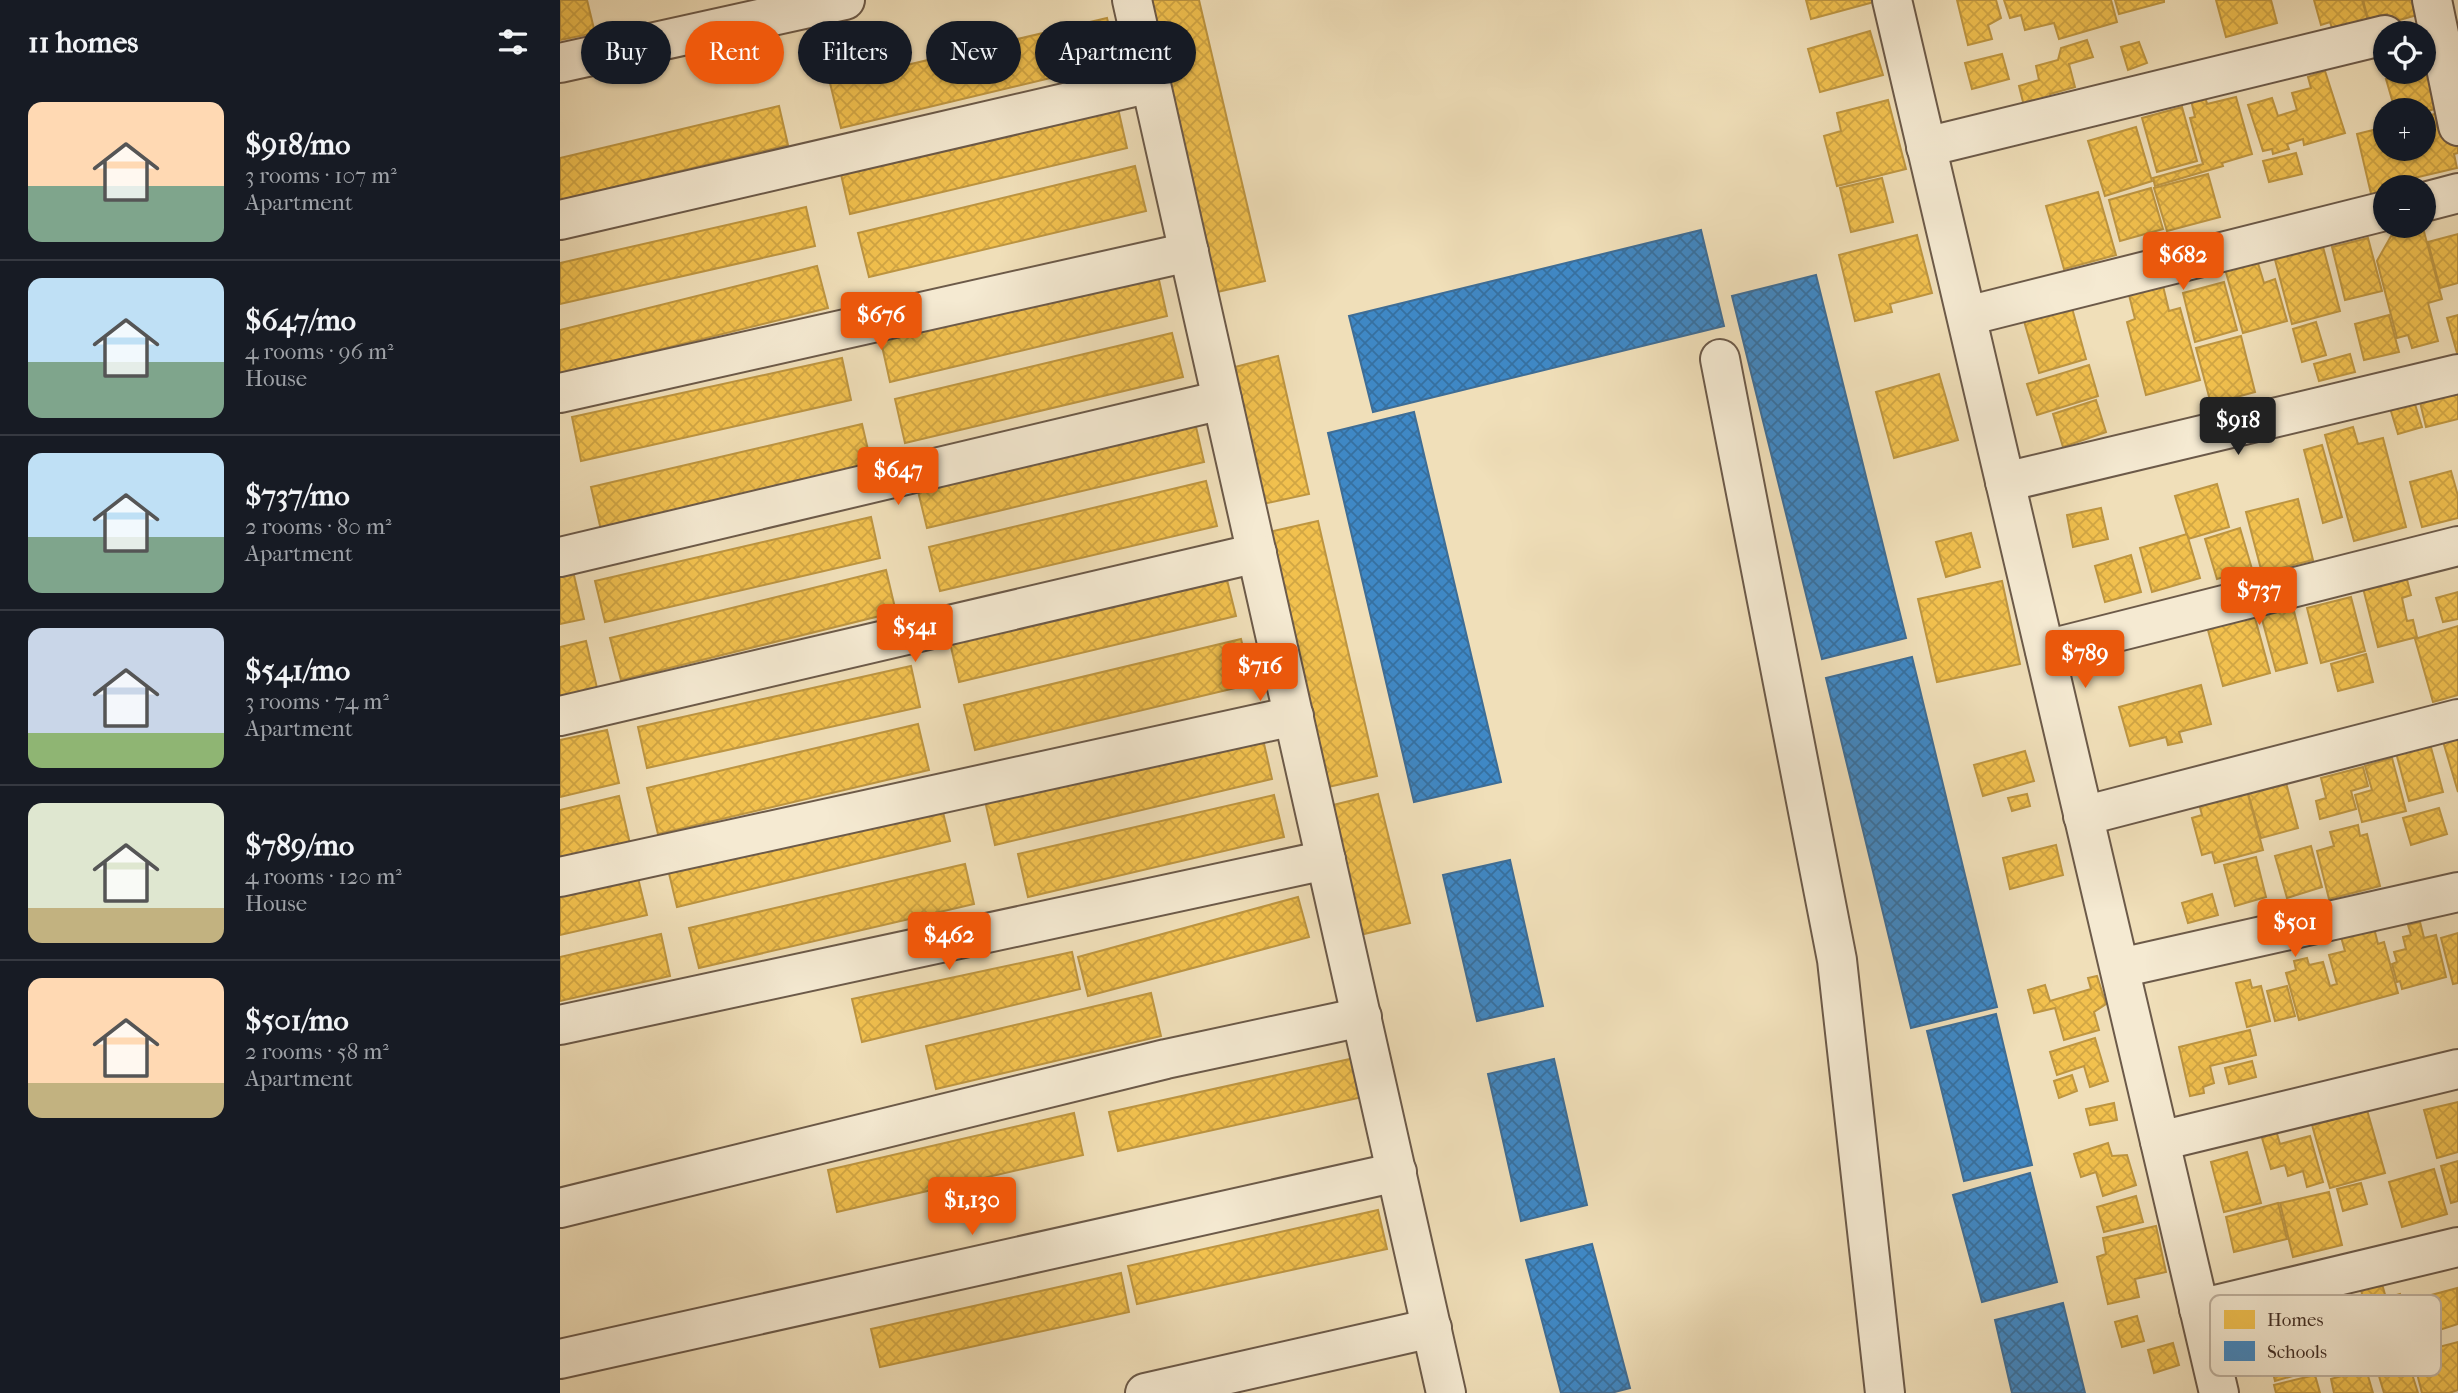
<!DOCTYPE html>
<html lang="en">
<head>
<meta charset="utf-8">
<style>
	:root { --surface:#171b24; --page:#20242c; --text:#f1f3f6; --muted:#9ea1a6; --line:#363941; --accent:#ea580c }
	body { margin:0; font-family:"IM FELL French Canon",serif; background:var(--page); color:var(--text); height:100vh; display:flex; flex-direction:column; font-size:26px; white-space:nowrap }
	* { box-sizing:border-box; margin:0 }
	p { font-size:23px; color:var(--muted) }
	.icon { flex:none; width:38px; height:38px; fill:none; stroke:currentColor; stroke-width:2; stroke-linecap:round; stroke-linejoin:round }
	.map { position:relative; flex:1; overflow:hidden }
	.details { display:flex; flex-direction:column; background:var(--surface); width:560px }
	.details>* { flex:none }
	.hud { position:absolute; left:21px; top:21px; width:665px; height:63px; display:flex; gap:14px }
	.tools { position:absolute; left:1813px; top:21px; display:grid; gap:14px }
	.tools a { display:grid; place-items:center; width:63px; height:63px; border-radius:50%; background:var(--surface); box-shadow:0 2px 5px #0004; font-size:35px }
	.price { position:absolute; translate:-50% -60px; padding:0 16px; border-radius:7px; background:var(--accent); color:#fff; font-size:23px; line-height:46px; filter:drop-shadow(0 2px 4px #0008) }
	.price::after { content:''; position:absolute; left:50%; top:42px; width:21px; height:16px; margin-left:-10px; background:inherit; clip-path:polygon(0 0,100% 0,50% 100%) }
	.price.active { background:#222; color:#fff }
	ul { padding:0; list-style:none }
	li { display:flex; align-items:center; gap:21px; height:175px; padding:0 28px }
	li+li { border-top:2px solid var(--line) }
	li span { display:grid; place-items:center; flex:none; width:196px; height:140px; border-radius:14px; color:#555 }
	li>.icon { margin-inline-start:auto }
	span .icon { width:84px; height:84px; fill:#fffc; stroke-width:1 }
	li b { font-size:30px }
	h2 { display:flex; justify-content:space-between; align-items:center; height:84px; padding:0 28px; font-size:30px }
	.tag { padding:0 24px; border-radius:32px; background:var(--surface); box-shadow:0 2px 5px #0004; font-size:24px; line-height:63px }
	.tag.active { background:var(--accent); color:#fff }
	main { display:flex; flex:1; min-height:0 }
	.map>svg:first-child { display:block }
	.homes { fill:url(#homes-cross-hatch); stroke:#bd9541; stroke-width:2 }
	.schools { fill:url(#schools-cross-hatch); stroke:#3f6d95; stroke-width:2 }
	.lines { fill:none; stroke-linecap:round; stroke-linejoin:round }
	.minor-casing { stroke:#6c5a49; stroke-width:42 }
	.minor { stroke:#f5ead2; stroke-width:38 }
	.key { fill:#f5ead2; stroke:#bfb19e; stroke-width:2 }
	.key-label { font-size:19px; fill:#402d24 }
</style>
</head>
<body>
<main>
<section class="details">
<h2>11 homes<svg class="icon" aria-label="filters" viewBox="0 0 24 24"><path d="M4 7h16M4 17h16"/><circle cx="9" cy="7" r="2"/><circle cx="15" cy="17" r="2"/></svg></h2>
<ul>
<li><span style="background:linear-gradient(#ffd9b3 60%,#7fa58c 0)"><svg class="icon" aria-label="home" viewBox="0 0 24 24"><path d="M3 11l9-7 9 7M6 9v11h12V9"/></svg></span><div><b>$918/mo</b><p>3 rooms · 107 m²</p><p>Apartment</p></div></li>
<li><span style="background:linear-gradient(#bfe0f5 60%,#7fa58c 0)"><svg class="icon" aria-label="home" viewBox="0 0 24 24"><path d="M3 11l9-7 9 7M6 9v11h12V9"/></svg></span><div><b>$647/mo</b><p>4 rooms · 96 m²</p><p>House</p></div></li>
<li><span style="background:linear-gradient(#bfe0f5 60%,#7fa58c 0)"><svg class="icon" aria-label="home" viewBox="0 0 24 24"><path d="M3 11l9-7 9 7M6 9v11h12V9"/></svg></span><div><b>$737/mo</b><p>2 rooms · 80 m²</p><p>Apartment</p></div></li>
<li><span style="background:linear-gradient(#c9d6e8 75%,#8fb573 0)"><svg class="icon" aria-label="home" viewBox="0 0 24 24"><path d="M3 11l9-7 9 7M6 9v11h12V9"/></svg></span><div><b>$541/mo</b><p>3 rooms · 74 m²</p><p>Apartment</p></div></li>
<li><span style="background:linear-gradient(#dfe7d0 75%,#c2b280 0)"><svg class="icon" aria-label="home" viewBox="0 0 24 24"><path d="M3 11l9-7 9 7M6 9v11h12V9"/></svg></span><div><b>$789/mo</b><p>4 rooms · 120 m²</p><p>House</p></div></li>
<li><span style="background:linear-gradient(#ffd9b3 75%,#c2b280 0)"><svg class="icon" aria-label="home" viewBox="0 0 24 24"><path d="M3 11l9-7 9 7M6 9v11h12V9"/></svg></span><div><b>$501/mo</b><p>2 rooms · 58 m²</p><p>Apartment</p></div></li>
</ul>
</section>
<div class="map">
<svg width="1898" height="1393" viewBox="0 0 1898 1393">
	<defs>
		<pattern id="homes-cross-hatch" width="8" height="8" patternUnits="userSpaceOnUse" patternTransform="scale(1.75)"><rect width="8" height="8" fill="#f2c14e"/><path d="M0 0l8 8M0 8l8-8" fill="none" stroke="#d1a644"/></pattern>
		<pattern id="schools-cross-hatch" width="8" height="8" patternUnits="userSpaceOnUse" patternTransform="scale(1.75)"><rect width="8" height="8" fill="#3f88c5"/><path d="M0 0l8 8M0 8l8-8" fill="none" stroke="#3670a0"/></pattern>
	</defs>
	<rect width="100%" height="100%" fill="#f0dfb9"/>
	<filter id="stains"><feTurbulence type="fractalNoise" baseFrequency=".00286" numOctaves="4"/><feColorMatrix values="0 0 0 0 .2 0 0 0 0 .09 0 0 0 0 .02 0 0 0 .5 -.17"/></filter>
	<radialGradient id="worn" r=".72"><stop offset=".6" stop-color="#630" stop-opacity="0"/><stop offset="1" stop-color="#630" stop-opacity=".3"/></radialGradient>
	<g class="homes">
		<path d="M0,0H27L35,33L0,40Z"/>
		<path d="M585,0H639L705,281L653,293Z"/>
		<path d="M1246,0H1314V2L1251,19Z"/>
		<path d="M1397,0H1436L1441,18L1428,25L1432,39L1408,45Z"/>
		<path d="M1444,0H1551L1557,22L1499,39L1494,23L1465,30L1461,15L1450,18Z"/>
		<path d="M1555,0H1604V2L1559,14Z"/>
		<path d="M1656,0H1711L1717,23L1666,37Z"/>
		<path d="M1754,0H1802L1809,24L1774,34L1770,22L1761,25Z"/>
		<path d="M1803,0H1868L1871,11L1829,23L1827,14L1808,19Z"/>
		<path d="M547,18L558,62L281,128L270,83Z"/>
		<path d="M1310,31L1323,75L1260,92L1248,49Z"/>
		<path d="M1527,40L1533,57L1509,64L1515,87L1490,94L1491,98L1464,106L1459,86L1479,80L1476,66L1498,60L1501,48Z"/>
		<path d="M1579,42L1587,63L1568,70L1561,47Z"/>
		<path d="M1442,54L1449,79L1412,89L1405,63Z"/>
		<path d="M1765,71L1785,133L1744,145L1743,139L1727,144L1729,149L1713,154L1712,149L1703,151L1688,105L1712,98L1718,116L1737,110L1732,93L1751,88L1748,77Z"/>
		<path d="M1872,71L1882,107L1864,112L1835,110L1826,79L1839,76L1838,72H1858L1859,75Z"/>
		<path d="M1645,96L1647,104L1676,97L1692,154L1662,163L1663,166L1595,186L1593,178L1643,164L1630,118L1635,117L1631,100Z"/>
		<path d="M1328,100L1346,169L1277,186L1264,136L1281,131L1277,113Z"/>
		<path d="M557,104L567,148L290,214L280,170Z"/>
		<path d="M219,106L228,145L0,200V158Z"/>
		<path d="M1622,107L1637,161L1597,172L1582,118Z"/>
		<path d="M1885,111L1898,132V153L1894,154L1897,168L1854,178L1857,187H1825V194L1812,198L1797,134L1825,127V149H1864V117Z"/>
		<path d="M1576,127L1592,181L1545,196L1528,141Z"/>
		<path d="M1736,153L1742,174L1709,182L1703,161Z"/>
		<path d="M575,166L586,211L309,277L298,233Z"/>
		<path d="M1648,174L1660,217L1607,231L1594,188Z"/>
		<path d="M1322,178L1333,222L1291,232L1280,188Z"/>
		<path d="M1591,188L1603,229L1560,241L1549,200Z"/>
		<path d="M1538,192L1556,255L1504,269L1486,206Z"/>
		<path d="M246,207L255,246L0,304V263Z"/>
		<path d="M1863,228L1882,299L1868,303L1878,341L1852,348L1848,335L1837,338L1817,261L1831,236Z"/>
		<path d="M1898,234V283L1880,288L1868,242Z"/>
		<path d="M1357,235L1372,293L1330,304L1332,312L1295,321L1279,255Z"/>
		<path d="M1808,238L1822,291L1785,300L1772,247Z"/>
		<path d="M1762,243L1780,311L1732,324L1714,256Z"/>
		<path d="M1697,260L1704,283L1715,279L1727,321L1683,333L1665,269Z"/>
		<path d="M257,266L268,308L0,374V330Z"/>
		<path d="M597,271L607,316L330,382L320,337Z"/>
		<path d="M1664,282L1677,330L1635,342L1623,293Z"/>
		<path d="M1603,286L1609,311L1620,308L1640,380L1586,395L1567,322L1575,319L1569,295Z"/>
		<path d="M1512,308L1526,359L1479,373L1464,321Z"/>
		<path d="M1829,315L1839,352L1804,360L1795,324Z"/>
		<path d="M1898,315V353H1897L1887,318Z"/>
		<path d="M1756,322L1766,355L1742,362L1733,329Z"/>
		<path d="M612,333L623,377L345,443L335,399Z"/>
		<path d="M1681,336L1695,392L1651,404L1636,348Z"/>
		<path d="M1790,354L1795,372L1759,381L1754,364Z"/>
		<path d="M718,356L749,494L703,504L671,368Z"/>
		<path d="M282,358L291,400L21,461L12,417Z"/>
		<path d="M1529,365L1538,396L1477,415L1467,384Z"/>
		<path d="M1379,374L1398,440L1334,458L1316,392Z"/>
		<path d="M1898,393V419L1866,427L1860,402Z"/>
		<path d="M1536,400L1546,432L1503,447L1493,414Z"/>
		<path d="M1854,401L1862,427L1838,434L1830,408Z"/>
		<path d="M634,418L644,462L367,528L356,483Z"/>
		<path d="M302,424L312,467L41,530L31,487Z"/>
		<path d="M1793,427L1798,444L1823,438L1846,527L1794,541L1765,435Z"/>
		<path d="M1762,445L1782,517L1763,523L1744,450Z"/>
		<path d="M1891,471L1898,496V518L1862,527L1850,482Z"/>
		<path d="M646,481L657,526L380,591L369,547Z"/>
		<path d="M1657,484L1669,527L1628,539L1615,496Z"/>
		<path d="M1738,499L1753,560L1702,573L1686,512Z"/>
		<path d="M1541,508L1548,539L1513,547L1507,515Z"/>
		<path d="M311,517L320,558L45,622L35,581Z"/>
		<path d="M758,521L817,776L768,787L709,532Z"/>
		<path d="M1680,528L1692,569L1657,579L1645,539Z"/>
		<path d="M1411,533L1420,567L1386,577L1376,542Z"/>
		<path d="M1627,534L1640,578L1592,592L1580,548Z"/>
		<path d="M1571,555L1581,592L1545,602L1535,566Z"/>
		<path d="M326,570L336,612L61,680L50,638Z"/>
		<path d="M13,571L24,619L0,624V574Z"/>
		<path d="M665,572L676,616L399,682L389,638Z"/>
		<path d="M1846,576L1851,595L1842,598L1847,621L1853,620L1857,637L1818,647L1803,588Z"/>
		<path d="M1442,581L1460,664L1377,682L1358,599Z"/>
		<path d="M1898,592V619L1883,622L1876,598Z"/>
		<path d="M1791,597L1805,651L1761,663L1747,608Z"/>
		<path d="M1731,599L1747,663L1716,671L1699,608Z"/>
		<path d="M1692,607L1710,673L1663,686L1645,619Z"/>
		<path d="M1898,626V695L1873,702L1855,639Z"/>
		<path d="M681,639L692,684L415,750L404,705Z"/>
		<path d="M26,641L37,688L0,697V647Z"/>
		<path d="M1806,654L1813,682L1778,691L1771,664Z"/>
		<path d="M351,666L360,707L87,768L78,727Z"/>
		<path d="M1641,685L1651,724L1619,732L1622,742L1608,745L1606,737L1570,746L1559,707Z"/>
		<path d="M358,724L369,770L98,834L87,788Z"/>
		<path d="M47,730L59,783L0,797V740Z"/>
		<path d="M1898,734V792L1882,738Z"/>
		<path d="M702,735L712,779L435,845L425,801Z"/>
		<path d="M1869,740L1883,792L1849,801L1835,749Z"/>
		<path d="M1465,751L1474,781L1423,796L1414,765Z"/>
		<path d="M1832,758L1846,811L1802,822L1795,795L1812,790L1805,766Z"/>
		<path d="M1803,767L1808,786L1791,791L1796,809L1760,819L1756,801L1766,798L1761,778Z"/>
		<path d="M1725,779L1738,828L1701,838L1687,790Z"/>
		<path d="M1686,787L1703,850L1655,863L1652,852L1642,855L1632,818L1642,815L1638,800Z"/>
		<path d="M818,794L850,923L800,935L769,806Z"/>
		<path d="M1467,794L1470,806L1452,811L1448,798Z"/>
		<path d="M714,795L724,837L468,897L458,854Z"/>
		<path d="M59,796L71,848L0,865V810Z"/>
		<path d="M380,800L390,841L117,907L107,865Z"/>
		<path d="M1879,808L1887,834L1851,845L1843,818Z"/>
		<path d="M1798,825L1800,836L1807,834L1820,886L1769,899L1757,851L1774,846L1770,832Z"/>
		<path d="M1496,845L1503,875L1450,889L1443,858Z"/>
		<path d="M1751,846L1762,887L1727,898L1715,856Z"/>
		<path d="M1696,857L1706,897L1675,906L1664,865Z"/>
		<path d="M405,864L414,904L139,968L129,928Z"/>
		<path d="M77,874L87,915L0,935V892Z"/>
		<path d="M1652,894L1658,915L1628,923L1622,903Z"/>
		<path d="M738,897L749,937L528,996L518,957Z"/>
		<path d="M1860,922L1864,938L1876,935L1886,977L1842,989L1840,981L1837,982L1832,964L1837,962L1834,952L1846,949L1843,937L1851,935L1848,925Z"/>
		<path d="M1814,928L1818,944L1824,942L1838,993L1739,1020L1726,973L1736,970L1734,961L1747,958L1749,965L1763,962L1770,986L1777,984L1769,955L1785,951L1781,937Z"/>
		<path d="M1898,933V983L1893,984L1881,938Z"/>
		<path d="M101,934L110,976L0,1001V957Z"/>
		<path d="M512,952L520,989L302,1042L292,999Z"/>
		<path d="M1537,976L1546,1004L1534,1012L1539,1030L1504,1040L1495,1008L1474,1013L1468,990L1485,985L1490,1001L1531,989L1528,978Z"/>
		<path d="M1690,980L1692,988L1701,986L1710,1021L1687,1027L1676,983Z"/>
		<path d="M1727,986L1735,1016L1715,1021L1707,991Z"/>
		<path d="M591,993L601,1036L376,1089L366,1046Z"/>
		<path d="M1690,1030L1696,1055L1650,1066L1654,1083L1643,1087L1644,1093L1630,1096L1619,1047Z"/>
		<path d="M1535,1038L1548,1081L1530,1087L1524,1066L1497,1075L1490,1052Z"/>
		<path d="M799,1057L807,1096L558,1151L549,1112Z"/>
		<path d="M1692,1061L1696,1077L1669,1084L1665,1068Z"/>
		<path d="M1512,1075L1517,1091L1499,1098L1494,1081Z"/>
		<path d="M1898,1102V1152L1877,1158L1864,1110Z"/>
		<path d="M1554,1103L1557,1120L1530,1125L1526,1109Z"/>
		<path d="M1807,1110L1825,1173L1770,1188L1752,1125Z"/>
		<path d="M514,1113L523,1155L277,1212L268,1170Z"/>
		<path d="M1715,1127L1720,1144L1750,1136L1763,1182L1747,1187L1743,1171L1728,1176L1725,1165L1711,1169L1700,1131Z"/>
		<path d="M1548,1143L1552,1156L1567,1155L1576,1185L1543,1196L1536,1172L1521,1177L1514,1154Z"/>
		<path d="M1687,1152L1701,1203L1664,1212L1651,1162Z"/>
		<path d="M1898,1161V1201L1891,1203L1881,1166Z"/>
		<path d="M1874,1169L1887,1214L1842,1227L1829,1182Z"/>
		<path d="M1801,1183L1807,1204L1783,1211L1777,1189Z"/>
		<path d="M1769,1192L1782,1245L1733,1257L1720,1203Z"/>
		<path d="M1576,1196L1583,1222L1544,1232L1537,1207Z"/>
		<path d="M1718,1203L1727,1239L1674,1252L1666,1217Z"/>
		<path d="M818,1210L827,1249L577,1304L568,1266Z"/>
		<path d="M1596,1226L1606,1272L1575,1279L1579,1297L1548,1304L1537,1257L1546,1254L1543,1238Z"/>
		<path d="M561,1273L569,1312L320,1367L311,1329Z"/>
		<path d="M1822,1284L1826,1298L1840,1294L1854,1347L1810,1359L1796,1308L1805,1306L1801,1290Z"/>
		<path d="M1897,1288L1898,1324L1870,1333L1860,1298Z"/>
		<path d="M1577,1316L1584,1341L1562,1347L1555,1322Z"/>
		<path d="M1741,1319L1754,1370L1715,1381L1702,1329Z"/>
		<path d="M1898,1342V1390L1889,1393H1862L1852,1354Z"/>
		<path d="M1613,1343L1619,1365L1594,1373L1588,1350Z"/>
		<path d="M1847,1358L1858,1393H1824L1816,1366Z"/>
		<path d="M1806,1369L1813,1393H1774L1771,1379Z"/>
		<path d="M1755,1375L1760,1393H1716L1714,1385Z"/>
	</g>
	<g class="schools">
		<path d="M1141,230L1164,326L813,412L789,316Z"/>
		<path d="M1256,275L1346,638L1262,659L1172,296Z"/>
		<path d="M854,412L941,782L854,802L768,433Z"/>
		<path d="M1352,657L1437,1007L1351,1028L1266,678Z"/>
		<path d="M950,860L983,1006L917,1021L883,875Z"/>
		<path d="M1436,1014L1472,1165L1404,1181L1367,1031Z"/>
		<path d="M994,1059L1027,1205L961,1221L928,1074Z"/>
		<path d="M1470,1173L1497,1282L1422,1302L1393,1195Z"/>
		<path d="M1032,1244L1070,1388L1051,1393H1001L966,1260Z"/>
		<path d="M1503,1303L1525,1393H1452L1435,1320Z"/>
	</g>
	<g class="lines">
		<defs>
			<g id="minor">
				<path d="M572,0L886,1393"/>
				<path d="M1332,0L1659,1393"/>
				<path d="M1872,0L1898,126"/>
				<path d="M0,63L285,0"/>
				<path d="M1366,147L1825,35"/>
				<path d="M1864,202L1898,193"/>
				<path d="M0,220L591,83"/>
				<path d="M1407,316L1825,211"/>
				<path d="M1160,359L1277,960L1325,1393"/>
				<path d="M0,393L629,252"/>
				<path d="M1445,482L1898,374"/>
				<path d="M0,557L662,400"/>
				<path d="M1485,650L1898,546"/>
				<path d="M0,716L697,553"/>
				<path d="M1523,816L1898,719"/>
				<path d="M0,877L734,716"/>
				<path d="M1560,968L1898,892"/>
				<path d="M0,1025L766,860"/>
				<path d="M1600,1141L1898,1069"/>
				<path d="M0,1208L606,1059L802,1017"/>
				<path d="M1639,1309L1898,1247"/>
				<path d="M0,1359L837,1172"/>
				<path d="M585,1393L872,1328"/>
			</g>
		</defs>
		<use href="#minor" class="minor-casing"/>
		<use href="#minor" class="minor"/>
	</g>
	<rect x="1650" y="1295" width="231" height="81" rx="10" class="key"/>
	<rect x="1664" y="1310" width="31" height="19" fill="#f2c14e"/>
	<rect x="1664" y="1341" width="31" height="20" fill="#3f88c5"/>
	<g class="key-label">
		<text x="1707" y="1326">Homes</text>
		<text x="1707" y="1358">Schools</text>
	</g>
	<rect width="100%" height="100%" filter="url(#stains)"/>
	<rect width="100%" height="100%" fill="url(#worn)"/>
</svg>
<div class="tools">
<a><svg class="icon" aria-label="locate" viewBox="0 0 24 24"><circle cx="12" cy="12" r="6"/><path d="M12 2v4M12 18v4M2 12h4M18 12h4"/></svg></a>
<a>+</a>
<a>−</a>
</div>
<b class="price" style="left:1623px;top:292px">$682</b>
<b class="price" style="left:321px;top:352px">$676</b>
<b class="price active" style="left:1678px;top:457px">$918</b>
<b class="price" style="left:338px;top:507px">$647</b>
<b class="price" style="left:1699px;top:627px">$737</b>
<b class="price" style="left:355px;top:664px">$541</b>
<b class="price" style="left:1525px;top:690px">$789</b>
<b class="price" style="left:700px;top:703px">$716</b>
<b class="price" style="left:1735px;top:959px">$501</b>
<b class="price" style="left:389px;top:972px">$462</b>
<b class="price" style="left:412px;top:1237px">$1,130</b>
<div class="hud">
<a class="tag">Buy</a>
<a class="tag active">Rent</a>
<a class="tag">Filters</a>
<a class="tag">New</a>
<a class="tag">Apartment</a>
</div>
</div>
</main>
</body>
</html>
